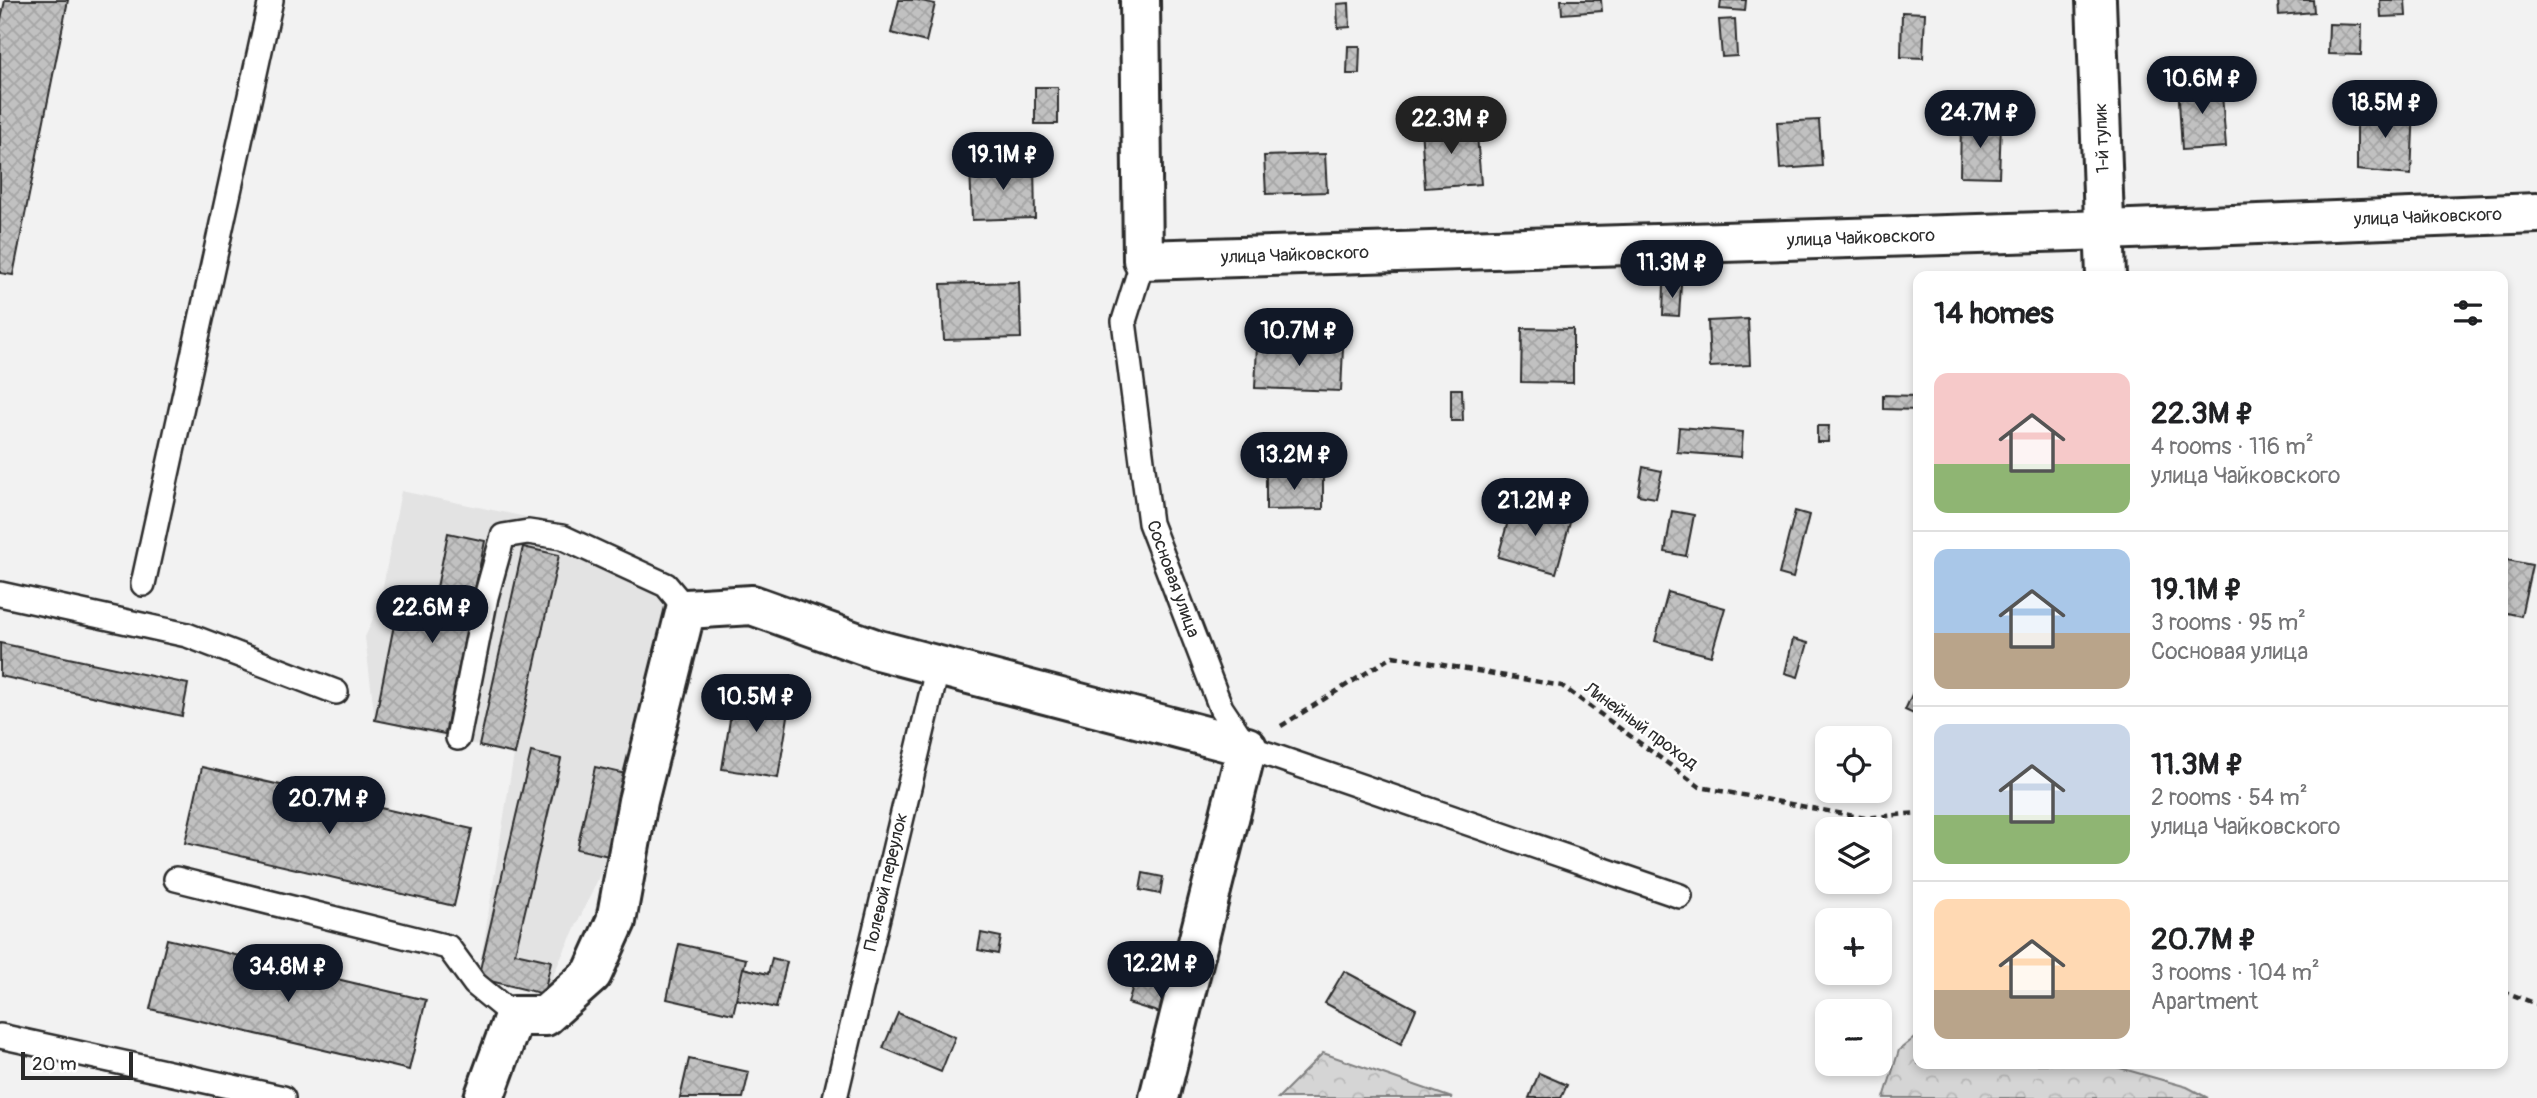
<!DOCTYPE html>
<html lang="en">
<head>
<meta charset="utf-8">
<style>
	:root { --surface:#fff; --page:#f2f2f2; --text:#202124; --muted:#757577; --line:#e0e0e0; --accent:#111827 }
	body { margin:0; font-family:Pangolin,sans-serif; background:var(--page); color:var(--text); height:100vh; display:flex; flex-direction:column; font-size:26px; white-space:nowrap }
	* { box-sizing:border-box; margin:0 }
	p { font-size:23px; color:var(--muted) }
	.icon { flex:none; width:38px; height:38px; fill:none; stroke:currentColor; stroke-width:2; stroke-linecap:round; stroke-linejoin:round }
	.map { position:relative; flex:1; overflow:hidden }
	.sheet { position:absolute; left:1913px; top:271px; width:595px; height:798px; display:flex; flex-direction:column; background:var(--surface); border-radius:14px; box-shadow:0 4px 10px #0003 }
	.sheet>* { flex:none }
	.buttons { position:absolute; left:1815px; top:726px; display:grid; gap:14px }
	.buttons a { display:grid; place-items:center; width:77px; height:77px; border-radius:14px; background:var(--surface); box-shadow:0 4px 10px #0003; font-size:35px }
	.scale { position:absolute; left:21px; bottom:18px; width:112px; box-sizing:border-box; padding-left:7px; border:4px solid #2b2b2b; border-top:0; font-size:19px; line-height:24px; white-space:nowrap; color:#2b2b2b; -webkit-text-stroke:5px #fff; paint-order:stroke }
	.price { position:absolute; translate:-50% -60px; padding:0 16px; border-radius:24px; background:var(--accent); color:#fff; font-size:23px; line-height:46px; filter:drop-shadow(0 2px 4px #0008) }
	.price::after { content:''; position:absolute; left:50%; top:42px; width:21px; height:16px; margin-left:-10px; background:inherit; clip-path:polygon(0 0,100% 0,50% 100%) }
	.price.active { background:#222; color:#fff }
	ul { padding:0; list-style:none }
	li { display:flex; align-items:center; gap:21px; height:175px; padding:0 21px }
	li+li { border-top:2px solid var(--line) }
	li span { display:grid; place-items:center; flex:none; width:196px; height:140px; border-radius:14px; color:#555 }
	li>.icon { margin-inline-start:auto }
	span .icon { width:84px; height:84px; fill:#fffc; stroke-width:1 }
	li b { font-size:30px }
	h2 { display:flex; justify-content:space-between; align-items:center; height:84px; padding:0 21px; font-size:30px }
	.map>svg:first-child { display:block }
	.built { fill:#e3e3e3 }
	.forest { fill:url(#forest-crowns); stroke:#808080; stroke-width:2 }
	.building { fill:url(#building-cross-hatch); stroke:#2b2b2b; stroke-width:2 }
	.lines { fill:none; stroke-linecap:round; stroke-linejoin:round }
	.lane-casing { stroke:#2b2b2b; stroke-width:28 }
	.street-casing { stroke:#2b2b2b; stroke-width:44 }
	.path { stroke:#2b2b2b; stroke-width:4.5; stroke-dasharray:7 5; stroke-linecap:butt }
	.lane { stroke:#fff; stroke-width:23 }
	.street { stroke:#fff; stroke-width:38 }
	.labels { text-anchor:middle; dominant-baseline:central; stroke-width:5; stroke-linejoin:round; paint-order:stroke }
	.street-label { font-size:18px; fill:#2b2b2b; stroke:#fff }
</style>
</head>
<body>
<div class="map">
<svg width="2537" height="1098" viewBox="0 0 2537 1098">
	<defs>
		<pattern id="forest-crowns" width="20" height="18" patternUnits="userSpaceOnUse" patternTransform="scale(1.75)"><rect width="20" height="18" fill="#d5d5d5"/><path d="M2 6a3 3 0 1 1 6 0M12 15a3 3 0 1 1 6 0" fill="none" stroke="#b7b7b7"/></pattern>
		<pattern id="building-cross-hatch" width="8" height="8" patternUnits="userSpaceOnUse" patternTransform="scale(1.75)"><rect width="8" height="8" fill="#c1c1c1"/><path d="M0 0l8 8M0 8l8-8" fill="none" stroke="#a6a6a6"/></pattern>
	</defs>
	<rect width="100%" height="100%" fill="#f2f2f2"/>
	<filter id="ink" filterUnits="userSpaceOnUse"><feTurbulence type="fractalNoise" baseFrequency=".0143" numOctaves="2"/><feDisplacementMap in="SourceGraphic" scale="14" xChannelSelector="R" yChannelSelector="G"/><feConvolveMatrix kernelMatrix="1 2 1 2 8 2 1 2 1" color-interpolation-filters="sRGB"/></filter>
	<g filter="url(#ink)">
		<path class="built" d="M401,491L560,524L670,607L609,856L544,994L478,978L514,754L375,720L365,637L380,603Z"/>
		<g class="forest">
			<path d="M1918,1035V1064H2106L2187,1087L2208,1098H1884L1899,1050Z"/>
			<path d="M1323,1053L1452,1098H1278Z"/>
		</g>
		<g class="building">
			<path d="M5,0H68L13,275L0,273V24Z"/>
			<path d="M899,0H917L935,4L926,42L891,33Z"/>
			<path d="M1561,0H1601L1602,11L1562,14Z"/>
			<path d="M1721,0H1746L1745,11L1720,9Z"/>
			<path d="M2278,0H2313L2314,12L2279,15Z"/>
			<path d="M2380,0H2405L2406,16L2381,17Z"/>
			<path d="M1349,3L1350,27L1338,28L1337,4Z"/>
			<path d="M1902,12L1925,13L1923,58L1901,57Z"/>
			<path d="M1735,19L1737,56L1722,57L1719,20Z"/>
			<path d="M2329,24L2362,25L2361,55L2328,54Z"/>
			<path d="M1348,46H1360L1359,74H1347Z"/>
			<path d="M2221,81L2226,147L2182,150L2178,84Z"/>
			<rect x="1035" y="87" width="23" height="37"/>
			<path d="M2414,108L2411,175L2357,170V109Z"/>
			<path d="M1819,120L1822,166L1780,169L1777,122Z"/>
			<path d="M1476,123L1481,184L1425,188L1421,127Z"/>
			<path d="M1961,123L2001,124L1999,177L1960,176Z"/>
			<path d="M1325,154L1327,192L1266,194L1264,156Z"/>
			<path d="M1034,164L1035,218L972,220L970,165Z"/>
			<path d="M1019,282L1021,338L944,340L941,284Z"/>
			<path d="M1664,285H1681L1679,316L1663,315Z"/>
			<path d="M1748,319L1750,365L1710,367L1708,321Z"/>
			<path d="M1522,328L1573,329V383L1521,382Z"/>
			<path d="M1257,345L1343,348L1341,391L1255,388Z"/>
			<path d="M1451,389H1462L1463,421H1451Z"/>
			<path d="M1883,395L1918,396V410L1883,409Z"/>
			<path d="M1817,426H1829L1828,442H1817Z"/>
			<path d="M1679,427L1743,432L1741,457L1677,452Z"/>
			<path d="M1643,467L1662,471L1656,498L1638,495Z"/>
			<path d="M1323,474V509L1266,510V475Z"/>
			<path d="M1513,503L1571,519L1556,573L1498,557Z"/>
			<path d="M1672,511L1694,515L1686,556L1665,552Z"/>
			<path d="M1795,511L1809,515L1793,578L1779,574Z"/>
			<path d="M448,533L485,541L445,734L375,720L397,610L431,617Z"/>
			<path d="M523,547L559,555L515,754L479,746Z"/>
			<path d="M2502,559L2532,565L2521,616L2502,612Z"/>
			<path d="M1668,592L1725,608L1711,656L1655,641Z"/>
			<path d="M1793,639L1808,643L1798,677L1785,673Z"/>
			<path d="M0,643L188,684L182,716L0,676Z"/>
			<path d="M1918,681V716L1905,710Z"/>
			<path d="M735,689L791,698L778,778L722,769Z"/>
			<path d="M531,752L561,759L515,953L551,961L544,994L478,978Z"/>
			<path d="M202,767L472,829L454,906L185,843Z"/>
			<path d="M595,767L626,774L609,856L577,849Z"/>
			<path d="M1143,873L1163,877L1160,894L1140,890Z"/>
			<path d="M981,933L1001,937L998,954L978,950Z"/>
			<path d="M167,939L426,1000L409,1070L150,1009Z"/>
			<path d="M679,944L746,959L733,1014L667,999Z"/>
			<path d="M772,958L787,962L776,1008L736,999L743,968L768,974Z"/>
			<path d="M1344,971L1416,1009L1401,1044L1325,1003Z"/>
			<path d="M1134,982L1194,1000L1187,1021L1128,1003Z"/>
			<path d="M898,1013L955,1037L941,1072L883,1048Z"/>
			<path d="M689,1059L749,1072L743,1098H680Z"/>
			<path d="M1539,1073L1567,1085L1561,1098H1529Z"/>
		</g>
		<g class="lines">
			<defs>
				<g id="lane">
					<path d="M1143,260L1124,321L1150,523L1221,708L1247,747L1680,896"/>
					<path d="M143,584L271,0"/>
					<path d="M0,594L187,635L336,692"/>
					<path d="M458,738L486,597L503,536L528,532L562,537L666,585L686,609"/>
					<path d="M176,879L448,947L475,984L514,1016"/>
					<path d="M0,1036L283,1098"/>
					<path d="M835,1098L938,666"/>
				</g>
				<g id="street">
					<path d="M1140,0L1143,260L2106,230L2537,213"/>
					<path d="M2096,0L2106,276"/>
					<path d="M484,1098L514,1016H545L592,974L616,921L638,801L686,609L752,605L878,650L1247,747L1159,1098"/>
				</g>
			</defs>
			<use href="#lane" class="lane-casing"/>
			<use href="#street" class="street-casing"/>
			<g class="path">
				<path d="M1281,726L1393,656L1562,686L1700,787L1865,818L1918,813"/>
				<path d="M2502,991L2537,1004"/>
			</g>
			<use href="#lane" class="lane"/>
			<use href="#street" class="street"/>
		</g>
	</g>
	<g class="labels">
		<g class="street-label">
			<text transform="translate(2102 138) rotate(-92)">1-й тупик</text>
			<text transform="translate(2428 217) rotate(-2)">улица Чайковского</text>
			<text transform="translate(1861 238) rotate(-2)">улица Чайковского</text>
			<text transform="translate(1295 255) rotate(-2)">улица Чайковского</text>
			<text transform="translate(1173 579) rotate(70)">Сосновая улица</text>
			<text transform="translate(1641 726) rotate(36)">Линейный проход</text>
			<text transform="translate(886 882) rotate(-77)">Полевой переулок</text>
		</g>
	</g>
</svg>
<div class="buttons">
<a><svg class="icon" aria-label="locate" viewBox="0 0 24 24"><circle cx="12" cy="12" r="6"/><path d="M12 2v4M12 18v4M2 12h4M18 12h4"/></svg></a>
<a><svg class="icon" aria-label="layers" viewBox="0 0 24 24"><path d="M12 4l9 5-9 5-9-5zM3 14l9 5 9-5"/></svg></a>
<a>+</a>
<a>−</a>
</div>
<div class="scale">20 m</div>
<b class="price" style="left:2202px;top:116px">10.6M ₽</b>
<b class="price" style="left:2385px;top:140px">18.5M ₽</b>
<b class="price" style="left:1980px;top:150px">24.7M ₽</b>
<b class="price active" style="left:1451px;top:156px">22.3M ₽</b>
<b class="price" style="left:1003px;top:192px">19.1M ₽</b>
<b class="price" style="left:1672px;top:300px">11.3M ₽</b>
<b class="price" style="left:1299px;top:368px">10.7M ₽</b>
<b class="price" style="left:1294px;top:492px">13.2M ₽</b>
<b class="price" style="left:1535px;top:538px">21.2M ₽</b>
<b class="price" style="left:432px;top:645px">22.6M ₽</b>
<b class="price" style="left:756px;top:734px">10.5M ₽</b>
<b class="price" style="left:329px;top:836px">20.7M ₽</b>
<b class="price" style="left:1161px;top:1001px">12.2M ₽</b>
<b class="price" style="left:288px;top:1004px">34.8M ₽</b>
<section class="sheet">
<h2>14 homes<svg class="icon" aria-label="filters" viewBox="0 0 24 24"><path d="M4 7h16M4 17h16"/><circle cx="9" cy="7" r="2"/><circle cx="15" cy="17" r="2"/></svg></h2>
<ul>
<li><span style="background:linear-gradient(#f6c9c9 65%,#8fb573 0)"><svg class="icon" aria-label="home" viewBox="0 0 24 24"><path d="M3 11l9-7 9 7M6 9v11h12V9"/></svg></span><div><b>22.3M ₽</b><p>4 rooms · 116 m²</p><p>улица Чайковского</p></div></li>
<li><span style="background:linear-gradient(#a9c7e8 60%,#b9a48a 0)"><svg class="icon" aria-label="home" viewBox="0 0 24 24"><path d="M3 11l9-7 9 7M6 9v11h12V9"/></svg></span><div><b>19.1M ₽</b><p>3 rooms · 95 m²</p><p>Сосновая улица</p></div></li>
<li><span style="background:linear-gradient(#c9d6e8 65%,#8fb573 0)"><svg class="icon" aria-label="home" viewBox="0 0 24 24"><path d="M3 11l9-7 9 7M6 9v11h12V9"/></svg></span><div><b>11.3M ₽</b><p>2 rooms · 54 m²</p><p>улица Чайковского</p></div></li>
<li><span style="background:linear-gradient(#ffd9b3 65%,#b9a48a 0)"><svg class="icon" aria-label="home" viewBox="0 0 24 24"><path d="M3 11l9-7 9 7M6 9v11h12V9"/></svg></span><div><b>20.7M ₽</b><p>3 rooms · 104 m²</p><p>Apartment</p></div></li>
</ul>
</section>
</div>
</body>
</html>
